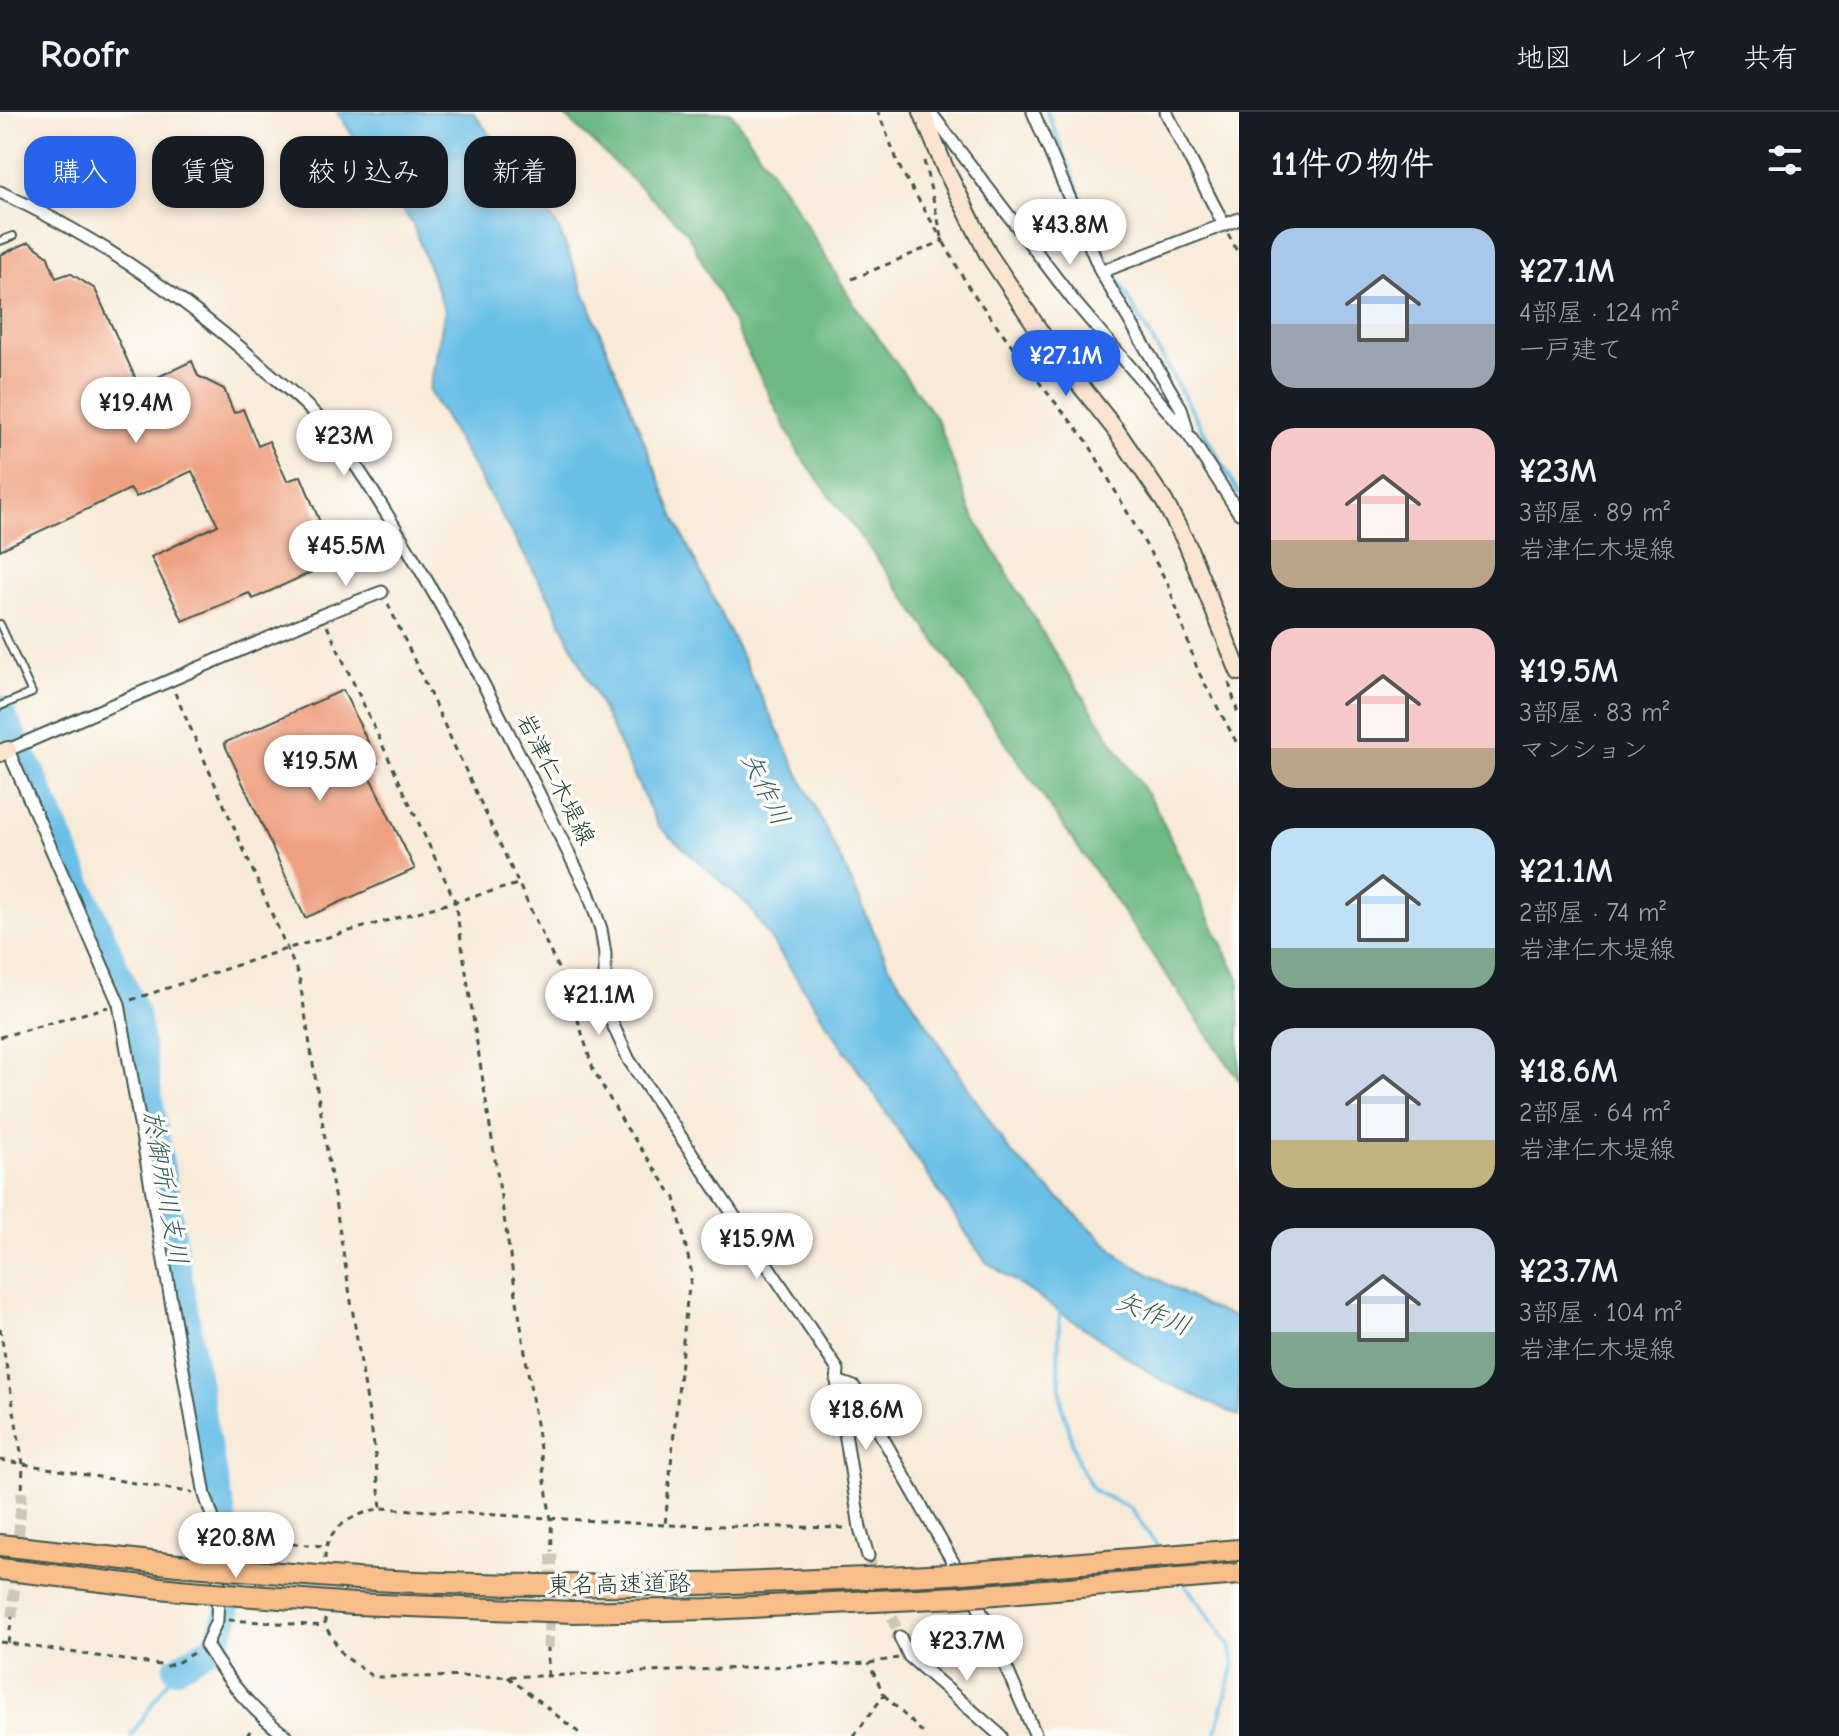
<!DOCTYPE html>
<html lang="ja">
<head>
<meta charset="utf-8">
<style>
	:root { --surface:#171b24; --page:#20242c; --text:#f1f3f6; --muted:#9ea1a6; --line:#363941; --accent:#2563eb }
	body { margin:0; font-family:"Comic Neue","Klee One",sans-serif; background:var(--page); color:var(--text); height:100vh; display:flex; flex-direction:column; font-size:30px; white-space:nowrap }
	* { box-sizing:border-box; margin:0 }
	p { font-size:26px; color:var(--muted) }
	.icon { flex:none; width:44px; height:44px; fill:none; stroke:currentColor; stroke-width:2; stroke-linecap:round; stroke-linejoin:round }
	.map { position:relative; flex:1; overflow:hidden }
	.panel { display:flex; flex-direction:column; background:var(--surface); width:600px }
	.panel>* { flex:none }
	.top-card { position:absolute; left:24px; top:24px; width:760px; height:72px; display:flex; gap:16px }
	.price { position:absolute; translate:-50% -68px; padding:0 18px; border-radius:28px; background:#fff; color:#222; font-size:26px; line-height:52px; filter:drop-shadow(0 2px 4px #0008) }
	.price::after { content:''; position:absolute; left:50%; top:48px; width:24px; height:18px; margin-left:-12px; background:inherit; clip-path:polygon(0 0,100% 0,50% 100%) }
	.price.on { background:var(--accent); color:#fff }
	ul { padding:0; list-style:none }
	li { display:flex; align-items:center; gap:24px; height:200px; padding:0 32px }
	li span { display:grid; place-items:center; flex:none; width:224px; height:160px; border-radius:24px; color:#555 }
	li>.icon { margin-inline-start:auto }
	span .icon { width:96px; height:96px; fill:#fffc; stroke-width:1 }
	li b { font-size:34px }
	h2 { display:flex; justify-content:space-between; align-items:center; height:96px; padding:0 32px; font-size:34px }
	.tag { padding:0 28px; border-radius:24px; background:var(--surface); box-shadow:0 4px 12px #0003; font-size:28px; line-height:72px }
	.tag.on { background:var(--accent); color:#fff }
	header { display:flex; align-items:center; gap:48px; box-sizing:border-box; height:112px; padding:0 40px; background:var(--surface); border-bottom:2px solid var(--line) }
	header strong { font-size:38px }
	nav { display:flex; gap:44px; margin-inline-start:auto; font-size:28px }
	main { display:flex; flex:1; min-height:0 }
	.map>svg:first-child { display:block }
	.forest { fill:#6dba84; stroke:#467c5c; stroke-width:2 }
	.water { fill:#6bbfe7; stroke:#457e8e; stroke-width:2 }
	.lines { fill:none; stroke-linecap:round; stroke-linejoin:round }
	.stream { stroke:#6bbfe7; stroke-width:4 }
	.river { stroke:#6bbfe7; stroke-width:26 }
	.building { fill:#efa081 }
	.street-tunnel { stroke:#cdc7b6; stroke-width:11; stroke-dasharray:11 5.5; stroke-linecap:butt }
	.lane-casing { stroke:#40574c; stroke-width:10 }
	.street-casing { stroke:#40574c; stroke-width:15 }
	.secondary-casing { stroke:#40574c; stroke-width:20 }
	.highway-casing { stroke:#40574c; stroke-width:24 }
	.path { stroke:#40574c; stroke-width:3; stroke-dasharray:6 6; stroke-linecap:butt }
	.lane { stroke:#fff; stroke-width:6 }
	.street { stroke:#fff; stroke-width:11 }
	.secondary { stroke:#fce5d0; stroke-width:16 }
	.highway { stroke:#f8bd89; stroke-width:20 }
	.highway-bridge-casing { stroke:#40574c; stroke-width:24; stroke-linecap:butt }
	.highway-bridge { stroke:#f8bd89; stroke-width:20 }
	.labels { text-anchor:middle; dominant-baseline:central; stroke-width:7; stroke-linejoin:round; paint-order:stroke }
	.street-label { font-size:24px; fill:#1f3d34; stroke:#fdfcf7 }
	.water-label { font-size:26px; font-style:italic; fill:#325e61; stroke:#fdfcf7 }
</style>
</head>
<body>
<header>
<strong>Roofr</strong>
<nav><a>地図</a><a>レイヤ</a><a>共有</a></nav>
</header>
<main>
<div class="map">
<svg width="1239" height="1624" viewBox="0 0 1239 1624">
	<rect width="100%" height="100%" fill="#fdfcf7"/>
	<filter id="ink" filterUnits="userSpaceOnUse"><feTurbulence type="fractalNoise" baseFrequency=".0125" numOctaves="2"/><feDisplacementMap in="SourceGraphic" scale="16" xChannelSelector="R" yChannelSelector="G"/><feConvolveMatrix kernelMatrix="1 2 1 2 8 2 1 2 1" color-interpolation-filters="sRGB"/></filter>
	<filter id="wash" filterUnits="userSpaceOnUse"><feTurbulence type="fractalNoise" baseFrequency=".006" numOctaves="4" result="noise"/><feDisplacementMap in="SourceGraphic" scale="32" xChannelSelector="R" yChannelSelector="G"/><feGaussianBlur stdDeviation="1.8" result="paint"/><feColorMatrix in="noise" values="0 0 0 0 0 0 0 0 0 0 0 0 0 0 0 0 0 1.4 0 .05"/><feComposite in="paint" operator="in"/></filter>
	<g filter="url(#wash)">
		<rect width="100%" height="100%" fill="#f8ead7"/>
		<path class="forest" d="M561,0H731L792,89L857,197L938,309L971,400L1059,548L1156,696L1239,867V968L900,478L799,342L687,120Z"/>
		<path class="water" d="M337,0H473L558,115L679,416L854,775L888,852L1010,1040L1123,1147L1205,1194L1239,1207V1304L1161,1268L985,1149L748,793L658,714L550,487L429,279L445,199L413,113Z"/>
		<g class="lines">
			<g class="stream">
				<path d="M1047,0L1106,146L1239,382"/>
				<path d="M1060,1195L1058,1248L1062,1294L1078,1350L1093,1378L1130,1396L1161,1439"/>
				<path d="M1185,1472L1230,1533L1234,1552L1215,1624"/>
				<path d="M131,1624L176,1557"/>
			</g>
			<path class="river" d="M0,596L33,663L136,902L205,1317L231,1441L227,1501L217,1532L176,1557"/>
		</g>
		<g id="blocks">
			<g class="building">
				<path d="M29,130L47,143L56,166L70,161L95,177L139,274L192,249L198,264L224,277L234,301L243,297L258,334L269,329L287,369L301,364L336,449L253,487L249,481L183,509L151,445L218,413L192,359L136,385L130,377L0,438V143Z"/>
				<path d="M343,578L378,651L365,655L415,757L305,806L224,631Z"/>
			</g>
		</g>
	</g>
	<g filter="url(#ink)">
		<use href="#blocks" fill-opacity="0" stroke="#40574c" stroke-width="2"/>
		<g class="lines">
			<g class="street-tunnel">
				<path d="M868,1444L900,1525"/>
				<path d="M12,1505L22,1380"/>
				<path d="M548,1536L552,1439"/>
			</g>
			<defs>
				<g id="lane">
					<path d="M0,129L13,124"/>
					<path d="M0,512L32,581L0,594"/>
				</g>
				<g id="street">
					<path d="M930,0L1073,188L1190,325L1239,401"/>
					<path d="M1033,0L1101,160L1181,296L1187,317"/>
					<path d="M1166,0L1224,113"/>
					<path d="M0,80C97,125 187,187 266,258C289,278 313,297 332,321C362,359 386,401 411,442C477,552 531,667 588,780L601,817L605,842V877L609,904L629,948L838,1258L837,1269L860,1416L868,1444"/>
					<path d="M1101,160L1239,107"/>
					<path d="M837,1269L854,1275L984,1505L1036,1624"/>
					<path d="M900,1525L909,1544L1001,1624"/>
					<path d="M286,1624C252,1599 228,1569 206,1533L217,1508L220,1427L205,1383L119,892L8,638L322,503L382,480"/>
				</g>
				<g id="secondary">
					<path d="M922,0L944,54L988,142L1051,236L1115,317L1164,389L1187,432L1239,560"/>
					<path d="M0,641L8,638"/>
				</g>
				<g id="highway">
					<path d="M0,1433L178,1453"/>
					<path d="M0,1457L178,1478"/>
					<path d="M357,1467C554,1479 752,1472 950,1462"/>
					<path d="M354,1492L574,1500L708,1497L959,1485"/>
				</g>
			</defs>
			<use href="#lane" class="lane-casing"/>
			<use href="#street" class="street-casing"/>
			<use href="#secondary" class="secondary-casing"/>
			<use href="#highway" class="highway-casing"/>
			<g class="path">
				<path d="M924,49L943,129L969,176L1045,278L1087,329L1168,472L1198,559L1239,635"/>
				<path d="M1228,122L1239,143"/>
				<path d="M852,167L943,129L901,58L878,0"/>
				<path d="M388,492L570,882L593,957L624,1012L675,1086L692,1162L687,1188L665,1413"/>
				<path d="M327,514L455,789L551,1408L552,1439"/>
				<path d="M1229,571L1239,605"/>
				<path d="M175,581L299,864L374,1333L381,1396"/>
				<path d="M131,888L289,836L518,772"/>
				<path d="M0,925L108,895"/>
				<path d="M0,1216L23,1352L22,1380"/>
				<path d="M0,1348L193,1381"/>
				<path d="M232,1428L324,1434"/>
				<path d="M325,1447C325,1414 354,1403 381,1396L665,1413L849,1416"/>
				<path d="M325,1506V1514L343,1543L373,1565L548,1564L869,1551L898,1546"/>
				<path d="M229,1508L325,1514"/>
				<path d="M0,1530L167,1554L177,1551L196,1539"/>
				<path d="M8,1531L12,1505"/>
				<path d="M548,1564V1536"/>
				<path d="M508,1565L583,1624"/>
				<path d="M884,1583L926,1624"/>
				<path d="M247,1624L253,1614"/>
				<path d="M854,1624L884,1583L869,1551"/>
			</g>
			<use href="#lane" class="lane"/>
			<use href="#street" class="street"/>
			<use href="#secondary" class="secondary"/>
			<use href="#highway" class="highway"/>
			<defs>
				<g id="highway-bridge">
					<path d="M178,1453L357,1467"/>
					<path d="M950,1462L1239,1438"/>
					<path d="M178,1478L354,1492"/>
					<path d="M959,1485L1239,1462"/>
				</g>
			</defs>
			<use href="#highway-bridge" class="highway-bridge-casing"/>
			<use href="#highway-bridge" class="highway-bridge"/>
		</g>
	</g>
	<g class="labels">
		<g class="street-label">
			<text transform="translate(556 667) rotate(63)">岩津仁木堤線</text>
			<text transform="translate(619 1472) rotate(-1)">東名高速道路</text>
		</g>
		<g class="water-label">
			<text transform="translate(765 677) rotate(64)">矢作川</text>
			<text transform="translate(165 1076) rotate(80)">於御所川支川</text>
			<text transform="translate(1153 1202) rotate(21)">矢作川</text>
		</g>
	</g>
</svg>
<b class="price" style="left:1070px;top:155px">¥43.8M</b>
<b class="price on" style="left:1066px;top:286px">¥27.1M</b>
<b class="price" style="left:136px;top:333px">¥19.4M</b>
<b class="price" style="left:344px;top:366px">¥23M</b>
<b class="price" style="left:346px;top:476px">¥45.5M</b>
<b class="price" style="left:320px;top:691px">¥19.5M</b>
<b class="price" style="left:599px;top:925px">¥21.1M</b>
<b class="price" style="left:757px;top:1169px">¥15.9M</b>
<b class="price" style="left:866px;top:1340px">¥18.6M</b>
<b class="price" style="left:236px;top:1468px">¥20.8M</b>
<b class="price" style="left:967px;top:1571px">¥23.7M</b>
<div class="top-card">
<a class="tag on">購入</a>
<a class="tag">賃貸</a>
<a class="tag">絞り込み</a>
<a class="tag">新着</a>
</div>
</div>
<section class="panel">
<h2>11件の物件<svg class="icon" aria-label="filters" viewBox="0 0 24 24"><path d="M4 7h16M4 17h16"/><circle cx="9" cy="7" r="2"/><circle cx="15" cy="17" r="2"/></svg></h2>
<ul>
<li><span style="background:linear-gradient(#a9c7e8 60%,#9aa5b1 0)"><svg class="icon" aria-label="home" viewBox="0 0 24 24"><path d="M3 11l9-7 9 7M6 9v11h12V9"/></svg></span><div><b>¥27.1M</b><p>4部屋 · 124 m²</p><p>一戸建て</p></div></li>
<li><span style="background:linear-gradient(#f6c9c9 70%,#b9a48a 0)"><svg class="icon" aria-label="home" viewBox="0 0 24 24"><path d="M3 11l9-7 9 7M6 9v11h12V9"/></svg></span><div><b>¥23M</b><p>3部屋 · 89 m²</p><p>岩津仁木堤線</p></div></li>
<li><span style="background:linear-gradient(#f6c9c9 75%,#b9a48a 0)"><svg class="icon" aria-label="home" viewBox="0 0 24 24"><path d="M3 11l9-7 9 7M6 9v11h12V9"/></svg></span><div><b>¥19.5M</b><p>3部屋 · 83 m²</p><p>マンション</p></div></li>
<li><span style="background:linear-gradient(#bfe0f5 75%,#7fa58c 0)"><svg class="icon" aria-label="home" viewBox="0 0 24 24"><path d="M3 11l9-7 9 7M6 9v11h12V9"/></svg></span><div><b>¥21.1M</b><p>2部屋 · 74 m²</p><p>岩津仁木堤線</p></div></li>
<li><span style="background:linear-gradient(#c9d6e8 70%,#c2b280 0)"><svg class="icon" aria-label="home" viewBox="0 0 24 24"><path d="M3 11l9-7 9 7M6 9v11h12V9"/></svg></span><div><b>¥18.6M</b><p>2部屋 · 64 m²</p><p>岩津仁木堤線</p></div></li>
<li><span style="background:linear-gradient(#c9d6e8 65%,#7fa58c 0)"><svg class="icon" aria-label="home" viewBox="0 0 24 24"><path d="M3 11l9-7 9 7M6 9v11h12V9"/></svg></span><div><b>¥23.7M</b><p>3部屋 · 104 m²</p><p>岩津仁木堤線</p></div></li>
</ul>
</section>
</main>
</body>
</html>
